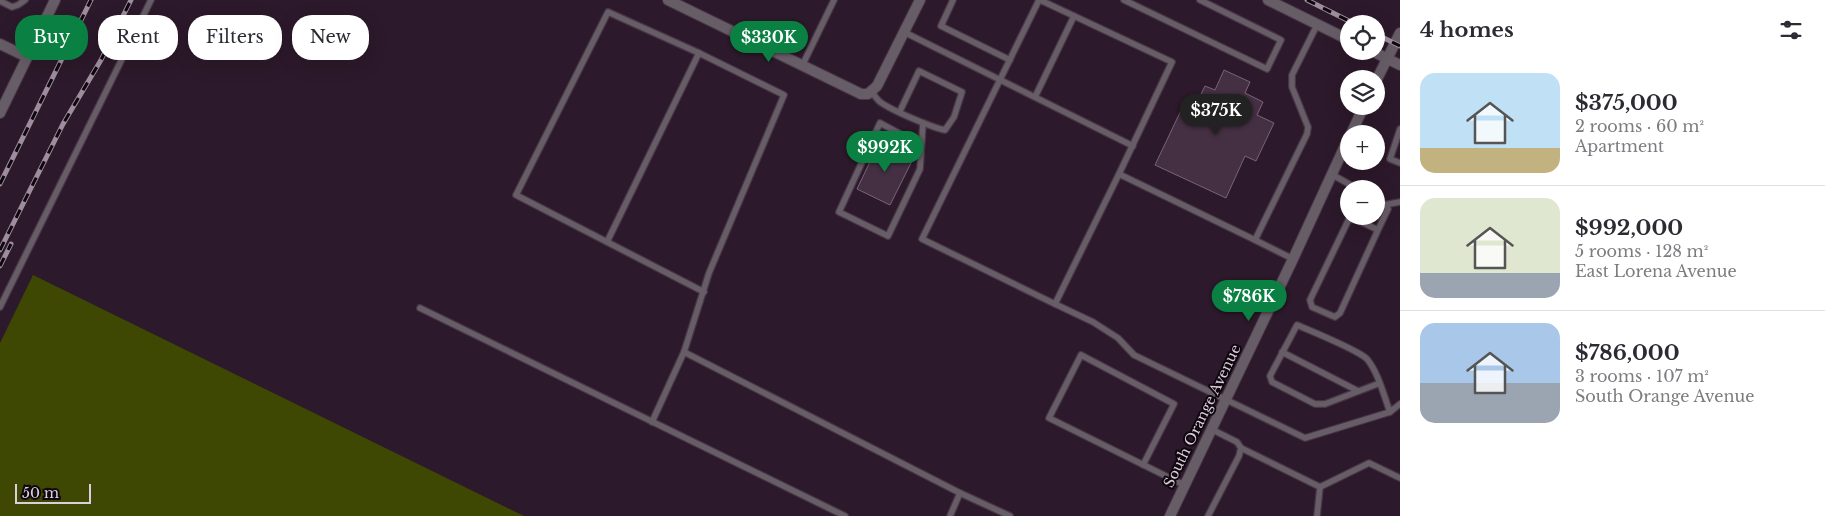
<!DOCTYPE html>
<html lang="en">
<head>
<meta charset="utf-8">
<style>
	:root { --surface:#fff; --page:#f2f2f3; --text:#2b2b33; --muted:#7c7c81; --line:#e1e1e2; --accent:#0b8043 }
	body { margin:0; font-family:"Libre Baskerville",serif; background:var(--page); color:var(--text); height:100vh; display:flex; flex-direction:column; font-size:19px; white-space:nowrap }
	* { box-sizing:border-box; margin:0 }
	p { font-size:16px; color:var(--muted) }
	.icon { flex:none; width:28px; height:28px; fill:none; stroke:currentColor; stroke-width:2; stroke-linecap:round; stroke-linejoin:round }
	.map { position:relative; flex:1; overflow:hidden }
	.drawer { display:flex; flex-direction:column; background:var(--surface); width:425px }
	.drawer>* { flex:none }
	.hud { position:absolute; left:15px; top:15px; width:475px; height:45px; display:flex; gap:10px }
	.controls { position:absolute; left:1340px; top:15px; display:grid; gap:10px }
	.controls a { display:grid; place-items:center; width:45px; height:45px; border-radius:50%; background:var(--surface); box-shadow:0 5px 20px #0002; font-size:25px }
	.scale { position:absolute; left:15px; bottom:12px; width:76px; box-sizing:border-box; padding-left:5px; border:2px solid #dccedb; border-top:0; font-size:14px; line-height:18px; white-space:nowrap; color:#dccedb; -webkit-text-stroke:4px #0f070f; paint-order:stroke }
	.price { position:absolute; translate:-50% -42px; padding:0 11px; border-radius:18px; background:var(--accent); color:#fff; font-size:16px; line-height:32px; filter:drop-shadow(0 1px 2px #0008) }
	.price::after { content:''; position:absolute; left:50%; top:30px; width:15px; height:11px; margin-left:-8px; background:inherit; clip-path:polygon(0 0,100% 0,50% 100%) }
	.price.on { background:#222; color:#fff }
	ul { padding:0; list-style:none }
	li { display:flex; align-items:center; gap:15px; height:125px; padding:0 20px }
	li+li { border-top:1px solid var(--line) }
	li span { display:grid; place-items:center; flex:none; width:140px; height:100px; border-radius:15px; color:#555 }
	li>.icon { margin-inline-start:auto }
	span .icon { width:60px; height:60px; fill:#fffc; stroke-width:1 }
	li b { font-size:21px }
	h2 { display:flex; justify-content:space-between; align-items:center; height:60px; padding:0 20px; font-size:21px }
	.pill { padding:0 18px; border-radius:20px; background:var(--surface); box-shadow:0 5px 20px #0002; font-size:18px; line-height:45px }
	.pill.on { background:var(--accent); color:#fff }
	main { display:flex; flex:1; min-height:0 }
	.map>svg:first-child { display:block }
	.green { fill:#3f4802 }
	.building { fill:#442f43; stroke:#7b6379 }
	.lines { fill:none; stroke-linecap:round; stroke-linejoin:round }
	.service-casing { stroke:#483647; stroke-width:8 }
	.minor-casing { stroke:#483647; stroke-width:12 }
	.tertiary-casing { stroke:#483647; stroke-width:12 }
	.service { stroke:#675d67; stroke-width:5.5 }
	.minor { stroke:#675d67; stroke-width:10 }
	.tertiary { stroke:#675d67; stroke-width:10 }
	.rail-casing { stroke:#9e8e9d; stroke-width:5 }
	.rail { stroke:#0f070f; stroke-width:3; stroke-dasharray:9; stroke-linecap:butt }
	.labels { text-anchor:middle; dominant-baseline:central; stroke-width:4; stroke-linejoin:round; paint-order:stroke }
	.street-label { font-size:14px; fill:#dccedb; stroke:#0f070f }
</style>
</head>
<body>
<main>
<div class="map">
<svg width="1400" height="516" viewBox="0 0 1400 516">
	<rect width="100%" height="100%" fill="#2c192b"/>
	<path class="green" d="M33,275L524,516H0V343Z"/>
	<g class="building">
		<path d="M1224,70L1250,82L1245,93L1263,102L1257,115L1274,123L1256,161L1245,156L1226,198L1155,165L1185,102L1195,106L1205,86L1215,90Z"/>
		<path d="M880,141L914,157L890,205L857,189Z"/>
	</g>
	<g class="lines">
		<defs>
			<g id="service">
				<path d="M953,0L941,26L1010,60"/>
				<path d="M1039,0L922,239L1055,304"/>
				<path d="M1040,0L1172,62L1119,174"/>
				<path d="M1124,0L1267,69L1281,40L1200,0"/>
				<path d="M0,1L12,7L18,5L25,0"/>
				<path d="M904,32L1133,146"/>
				<path d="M802,66L834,0"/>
				<path d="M872,92C874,95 877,99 879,101C888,109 933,128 945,130L954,117L962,92L919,71L900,111"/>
				<path d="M1035,97L1074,16"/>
				<path d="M1400,129L1390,159L1400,163"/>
				<path d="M921,145L880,123L839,212L888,236L920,169L923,123"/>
				<path d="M1331,174L1358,189"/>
				<path d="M1376,198L1381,201L1388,209L1378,230L1340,313L1335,317L1312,307L1310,300L1348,221L1353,218L1378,230"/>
				<path d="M1384,205L1400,202"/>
				<path d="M1255,240L1119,174L1055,304L1093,322L1118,338L1134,355L1305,438L1390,412L1400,404"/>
				<path d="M607,242L699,53"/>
				<path d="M1293,259L1255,240L1307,134L1308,127L1292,87V75L1317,25"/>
				<path d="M0,307L151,0"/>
				<path d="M420,308L845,516"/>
				<path d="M684,352L709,273L784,95L699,53L608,12L516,195L704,292"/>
				<path d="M1282,352L1358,391"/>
				<path d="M1380,383L1325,404H1315L1272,382L1270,376L1297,325C1311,331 1358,350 1367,359C1378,372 1384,396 1390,412"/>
				<path d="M652,422L684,352L960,493L950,516"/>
				<path d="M1241,448L1320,487L1369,463L1400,478"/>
				<path d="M1143,465L1174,404L1081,355L1049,418C1094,440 1139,463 1184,485"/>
				<path d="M960,493L1010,516"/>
				<path d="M1208,516L1239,456L1241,448L1237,442L1211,429"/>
				<path d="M1317,516L1320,487"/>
			</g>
			<g id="minor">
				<path d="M668,0L861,94H868L877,86L920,0"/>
				<path d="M1268,0L1349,40"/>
				<path d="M0,44L27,57"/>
				<path d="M1372,51L1400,65"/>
				<path d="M0,113L55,0"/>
			</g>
			<g id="tertiary">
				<path d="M1376,81L1400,33"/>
				<path d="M1351,134L1364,106"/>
				<path d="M1170,516L1293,259L1349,137"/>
			</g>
		</defs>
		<use href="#service" class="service-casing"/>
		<use href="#minor" class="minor-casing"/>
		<use href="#tertiary" class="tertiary-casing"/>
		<use href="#service" class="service"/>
		<use href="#minor" class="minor"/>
		<use href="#tertiary" class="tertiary"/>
		<defs>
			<g id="rail">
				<path d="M1307,0L1355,24"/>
				<path d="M1376,34L1400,46"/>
				<path d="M0,184L91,0"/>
				<path d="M0,250L63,124L101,60L131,0"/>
				<path d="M0,266L11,244"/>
			</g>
		</defs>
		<use href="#rail" class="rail-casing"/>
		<use href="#rail" class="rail"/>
	</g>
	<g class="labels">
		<g class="street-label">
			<text transform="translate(1202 416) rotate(-64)">South Orange Avenue</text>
		</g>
	</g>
</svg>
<div class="controls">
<a><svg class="icon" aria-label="locate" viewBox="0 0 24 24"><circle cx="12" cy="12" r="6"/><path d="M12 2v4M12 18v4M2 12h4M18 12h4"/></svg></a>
<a><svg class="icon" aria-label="layers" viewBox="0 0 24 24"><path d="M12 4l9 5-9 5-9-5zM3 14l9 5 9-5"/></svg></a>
<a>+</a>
<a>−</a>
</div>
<div class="scale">50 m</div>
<b class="price" style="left:769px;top:63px">$330K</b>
<b class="price on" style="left:1216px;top:136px">$375K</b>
<b class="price" style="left:885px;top:173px">$992K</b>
<b class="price" style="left:1249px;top:322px">$786K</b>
<div class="hud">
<a class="pill on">Buy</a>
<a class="pill">Rent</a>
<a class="pill">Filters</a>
<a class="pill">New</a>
</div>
</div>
<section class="drawer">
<h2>4 homes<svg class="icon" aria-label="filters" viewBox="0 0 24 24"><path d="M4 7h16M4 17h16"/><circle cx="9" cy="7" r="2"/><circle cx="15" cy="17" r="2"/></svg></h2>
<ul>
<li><span style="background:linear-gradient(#bfe0f5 75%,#c2b280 0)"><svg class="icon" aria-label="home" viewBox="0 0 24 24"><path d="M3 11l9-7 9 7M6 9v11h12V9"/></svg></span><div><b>$375,000</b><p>2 rooms · 60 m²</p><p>Apartment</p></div></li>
<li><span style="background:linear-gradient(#dfe7d0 75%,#9aa5b1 0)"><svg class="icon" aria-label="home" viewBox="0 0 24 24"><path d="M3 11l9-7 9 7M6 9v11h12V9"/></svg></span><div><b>$992,000</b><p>5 rooms · 128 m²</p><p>East Lorena Avenue</p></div></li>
<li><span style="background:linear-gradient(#a9c7e8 60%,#9aa5b1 0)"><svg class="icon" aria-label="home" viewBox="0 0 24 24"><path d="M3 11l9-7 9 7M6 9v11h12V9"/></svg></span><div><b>$786,000</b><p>3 rooms · 107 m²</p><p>South Orange Avenue</p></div></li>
</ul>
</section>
</main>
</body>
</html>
